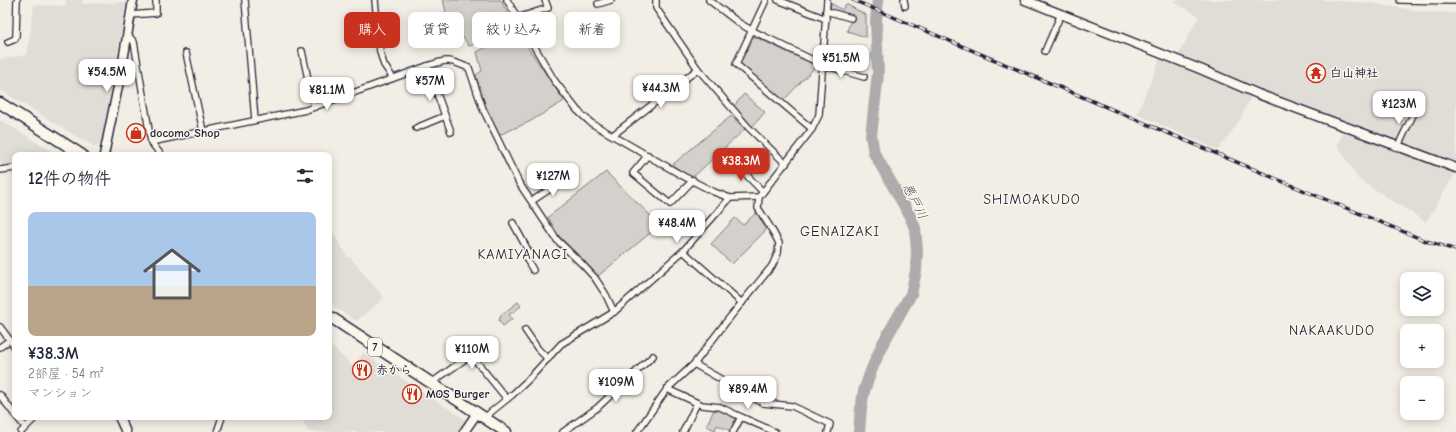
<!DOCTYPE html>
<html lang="ja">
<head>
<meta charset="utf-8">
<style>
	:root { --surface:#fff; --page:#f2f2f3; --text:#1f2937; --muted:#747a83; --line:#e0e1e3; --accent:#c8321e }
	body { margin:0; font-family:"Comic Neue","Klee One",sans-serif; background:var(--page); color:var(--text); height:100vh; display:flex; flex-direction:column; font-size:15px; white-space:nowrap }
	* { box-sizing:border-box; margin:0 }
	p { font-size:13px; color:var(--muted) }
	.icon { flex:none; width:22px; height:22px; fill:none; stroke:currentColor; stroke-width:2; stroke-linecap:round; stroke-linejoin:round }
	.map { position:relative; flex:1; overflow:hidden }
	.drawer { position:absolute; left:12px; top:152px; width:320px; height:268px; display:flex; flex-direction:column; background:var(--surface); border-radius:8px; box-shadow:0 2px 10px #0003 }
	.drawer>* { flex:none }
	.guide { position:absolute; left:344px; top:12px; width:380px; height:36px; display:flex; gap:8px }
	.controls { position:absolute; left:1400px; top:272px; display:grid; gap:8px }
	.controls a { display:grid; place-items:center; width:44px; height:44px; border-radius:8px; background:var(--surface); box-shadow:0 2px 10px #0003; font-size:20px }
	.price { position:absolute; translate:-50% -34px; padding:0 9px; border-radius:8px; background:#fff; color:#222; font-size:13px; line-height:26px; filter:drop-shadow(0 1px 2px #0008) }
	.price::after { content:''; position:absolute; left:50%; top:24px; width:12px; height:9px; margin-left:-6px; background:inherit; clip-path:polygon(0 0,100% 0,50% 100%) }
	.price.current { background:var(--accent); color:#fff }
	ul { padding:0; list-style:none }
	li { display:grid; align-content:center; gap:8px; height:212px; padding:0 16px }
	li+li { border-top:1px solid var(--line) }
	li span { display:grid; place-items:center; height:124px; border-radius:8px; color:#555 }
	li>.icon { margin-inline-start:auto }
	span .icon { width:72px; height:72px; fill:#fffc; stroke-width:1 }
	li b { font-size:17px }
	h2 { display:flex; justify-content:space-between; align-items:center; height:48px; padding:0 16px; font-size:17px }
	.chip { padding:0 14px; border-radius:8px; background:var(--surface); box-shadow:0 2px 10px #0003; font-size:14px; line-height:36px }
	.chip.current { background:var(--accent); color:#fff }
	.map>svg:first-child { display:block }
	.built { fill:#e0dcd6 }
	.green { fill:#d4d1cc; stroke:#7b7a84 }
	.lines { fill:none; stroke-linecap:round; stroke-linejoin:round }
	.river { stroke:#aeabad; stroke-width:12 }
	.street-casing { stroke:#22223b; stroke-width:8 }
	.secondary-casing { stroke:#22223b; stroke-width:11 }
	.highway-casing { stroke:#22223b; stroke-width:13 }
	.street { stroke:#fbf7ec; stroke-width:5.5 }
	.secondary { stroke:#fbf7ec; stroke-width:8 }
	.highway { stroke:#fbf7ec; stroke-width:10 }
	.rail-casing { stroke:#22223b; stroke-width:3.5 }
	.rail { stroke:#fbf7ec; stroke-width:2; stroke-dasharray:6; stroke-linecap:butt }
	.labels { text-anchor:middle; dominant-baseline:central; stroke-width:3; stroke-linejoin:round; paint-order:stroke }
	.shield { fill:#fbf7ec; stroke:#636270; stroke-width:1 }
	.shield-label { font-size:11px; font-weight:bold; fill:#22223b }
	.poi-label { font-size:12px; font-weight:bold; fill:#22223b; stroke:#fbf7ec; text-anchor:start }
	.water-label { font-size:13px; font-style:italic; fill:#535263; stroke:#fbf7ec }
	.quarter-label { font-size:14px; letter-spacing:1px; fill:#22223b; stroke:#fbf7ec }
</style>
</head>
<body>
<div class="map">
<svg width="1456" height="432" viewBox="0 0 1456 432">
	<rect width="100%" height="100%" fill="#f2eee5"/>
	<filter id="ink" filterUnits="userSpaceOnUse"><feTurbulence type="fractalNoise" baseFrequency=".025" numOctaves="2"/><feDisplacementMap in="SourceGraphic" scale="8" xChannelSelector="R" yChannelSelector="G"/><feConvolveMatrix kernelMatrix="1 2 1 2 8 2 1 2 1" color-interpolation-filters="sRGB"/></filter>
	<g filter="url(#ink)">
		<g class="built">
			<path d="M66,0H82L83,4L126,2L103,141L98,146H93L0,90V59L27,55L34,5L66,6Z"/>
			<path d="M1174,0H1323L1369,3L1426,12L1456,13V173H1455L1426,222L1358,179L1337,144L1348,124L1255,88L1238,123L1218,150L1137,114L1160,59L1161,58L1174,63L1199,16L1174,2Z"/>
			<path d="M0,120L58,155H15V167L2,168L0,158Z"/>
			<path d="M329,227L348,257H350L384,298L356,321L329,303Z"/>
			<path d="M329,344L354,367L363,353L466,420L458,432H308L301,417H329Z"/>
		</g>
		<g class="green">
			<path d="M443,0H501L511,20L491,38L469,46L463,37L453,41Z"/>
			<path d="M831,3L842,10L846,4L866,15V37L847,31L852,17L830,11Z"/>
			<path d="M514,27L564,101L529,122L499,135L486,110L476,75L482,71L477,52L496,42Z"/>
			<path d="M751,37H755L813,64L814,68L783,101L740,63Z"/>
			<path d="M744,94L765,112L752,127L734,106Z"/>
			<path d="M731,116L745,129L692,178L672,165Z"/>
			<path d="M606,172L660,225L598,276L558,235L548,217Z"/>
			<path d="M757,212L766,230L732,264L711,244L735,218L743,225Z"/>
			<path d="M518,302L521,306L509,315L512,319L503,326L499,321L501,315Z"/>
			<path d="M715,408L737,419L731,431L717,425L715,430L706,426Z"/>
		</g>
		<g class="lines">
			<path class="river" d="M859,432L861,408L864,391L871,371L882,345L911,294L916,271L917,251L915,228L908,212L874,153L871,136L878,73L876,21L878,0"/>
			<defs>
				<g id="street">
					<path d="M245,0L255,120"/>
					<path d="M375,0L380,52L384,65L393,78"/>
					<path d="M507,0L554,80L577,110L591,123L683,176L714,192L730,198L759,197"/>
					<path d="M656,0V8L698,69L748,127L786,164"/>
					<path d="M709,0L739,23L751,30L823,65L864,77"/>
					<path d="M766,0L736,64L812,129"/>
					<path d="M778,0L826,19"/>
					<path d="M904,0L905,6"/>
					<path d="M1400,0L1456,1"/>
					<path d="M598,4L611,0"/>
					<path d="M826,11L851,18"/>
					<path d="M130,15L156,13V0"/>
					<path d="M517,18L548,8L545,0"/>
					<path d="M128,35L134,42L151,142L161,155"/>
					<path d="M8,42L15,39L16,36L17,0"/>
					<path d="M302,51L314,107"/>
					<path d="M1045,51L1061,14"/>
					<path d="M186,53L203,131"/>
					<path d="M427,66L451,132"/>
					<path d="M416,128L445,116"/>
					<path d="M613,135L698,69"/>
					<path d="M151,142L306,110L427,66C448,59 448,59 469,68L483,109L519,183L557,240L582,264L595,278L606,295L614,312"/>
					<path d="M1398,146L1415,111"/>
					<path d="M648,155L633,173L670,204L693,180"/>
					<path d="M732,160L763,192"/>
					<path d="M0,170L15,168"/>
					<path d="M532,201L565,179"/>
					<path d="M513,223L530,254L526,258L533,270"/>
					<path d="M683,251L730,198"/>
					<path d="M0,327L15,347"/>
					<path d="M525,330L538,349L548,359"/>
					<path d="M0,347L10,340"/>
					<path d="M694,364L763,403L792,406L830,424L828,432"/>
					<path d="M431,383L471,355L507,399"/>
					<path d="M667,389L702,405L720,407L741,417"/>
					<path d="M0,395L15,415"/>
					<path d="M17,417L25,427"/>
					<path d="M485,418L491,412L512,395L529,379L561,344L614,312L683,251L742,303"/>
					<path d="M21,432L36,417"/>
					<path d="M217,432L222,417"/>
					<path d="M563,432L597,408L653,356"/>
					<path d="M637,432L667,389L694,364L726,322L772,266L778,253L779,243L772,230L758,208L759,197L812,129L819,115L827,0"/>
					<path d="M683,432L697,403"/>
					<path d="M733,432L741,417L775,432"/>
				</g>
				<g id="secondary">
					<path d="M1025,0L1200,69L1258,94L1456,168"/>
					<path d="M104,155L122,67L133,0"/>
					<path d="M119,417L126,432"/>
					<path d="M464,432L477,413"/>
				</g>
				<g id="highway">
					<path d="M0,103L82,155"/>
					<path d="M329,316L506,432"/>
				</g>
			</defs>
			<use href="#street" class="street-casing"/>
			<use href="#secondary" class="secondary-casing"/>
			<use href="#highway" class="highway-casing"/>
			<use href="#street" class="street"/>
			<use href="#secondary" class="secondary"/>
			<use href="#highway" class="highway"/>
			<defs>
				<path id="rail" d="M853,0L1305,191L1426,241L1456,250"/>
			</defs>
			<use href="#rail" class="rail-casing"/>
			<use href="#rail" class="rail"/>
		</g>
	</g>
	<defs>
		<symbol id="temple-ring" viewBox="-11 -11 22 22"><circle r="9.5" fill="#fbf7ec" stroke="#c8321e" stroke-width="1.5"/><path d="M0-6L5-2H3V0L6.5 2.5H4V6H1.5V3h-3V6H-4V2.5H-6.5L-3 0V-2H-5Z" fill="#c8321e"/></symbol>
		<symbol id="shop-ring" viewBox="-11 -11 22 22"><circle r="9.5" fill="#fbf7ec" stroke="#c8321e" stroke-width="1.5"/><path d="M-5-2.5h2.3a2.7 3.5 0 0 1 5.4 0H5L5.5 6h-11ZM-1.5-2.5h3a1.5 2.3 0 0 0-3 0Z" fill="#c8321e"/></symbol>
		<symbol id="restaurant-ring" viewBox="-11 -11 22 22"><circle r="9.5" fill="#fbf7ec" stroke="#c8321e" stroke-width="1.5"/><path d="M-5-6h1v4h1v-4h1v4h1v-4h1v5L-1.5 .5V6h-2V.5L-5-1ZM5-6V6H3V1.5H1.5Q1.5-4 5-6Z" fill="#c8321e"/></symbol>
	</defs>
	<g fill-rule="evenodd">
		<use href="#temple-ring" x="1305" y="62" width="22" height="22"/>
		<use href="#shop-ring" x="125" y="122" width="22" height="22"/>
		<use href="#restaurant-ring" x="351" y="359" width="22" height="22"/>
		<use href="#restaurant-ring" x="401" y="383" width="22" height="22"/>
	</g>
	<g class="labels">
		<rect class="shield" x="368" y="338" width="14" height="18" rx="3"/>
		<g class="shield-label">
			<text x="375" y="347">7</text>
		</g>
		<g class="poi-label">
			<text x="1330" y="73">白山神社</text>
			<text x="150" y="133">docomo Shop</text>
			<text x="376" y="370">赤から</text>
			<text x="426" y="394">MOS Burger</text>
		</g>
		<g class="water-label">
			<text transform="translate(915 201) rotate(63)">悪戸川</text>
		</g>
		<g class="quarter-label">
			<text x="1032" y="199">SHIMOAKUDO</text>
			<text x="840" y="231">GENAIZAKI</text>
			<text x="523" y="254">KAMIYANAGI</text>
			<text x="1332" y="330">NAKAAKUDO</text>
		</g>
	</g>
</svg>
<div class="controls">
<a><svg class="icon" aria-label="layers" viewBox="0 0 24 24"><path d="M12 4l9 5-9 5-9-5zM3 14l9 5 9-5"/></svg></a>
<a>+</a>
<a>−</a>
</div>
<b class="price" style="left:841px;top:79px">¥51.5M</b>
<b class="price" style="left:107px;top:93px">¥54.5M</b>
<b class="price" style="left:430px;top:102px">¥57M</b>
<b class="price" style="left:661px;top:109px">¥44.3M</b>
<b class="price" style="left:327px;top:111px">¥81.1M</b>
<b class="price" style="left:1399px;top:125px">¥123M</b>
<b class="price current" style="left:741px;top:182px">¥38.3M</b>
<b class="price" style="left:553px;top:197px">¥127M</b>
<b class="price" style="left:677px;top:244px">¥48.4M</b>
<b class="price" style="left:472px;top:370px">¥110M</b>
<b class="price" style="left:616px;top:403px">¥109M</b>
<b class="price" style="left:748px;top:410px">¥89.4M</b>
<div class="guide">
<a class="chip current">購入</a>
<a class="chip">賃貸</a>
<a class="chip">絞り込み</a>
<a class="chip">新着</a>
</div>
<section class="drawer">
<h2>12件の物件<svg class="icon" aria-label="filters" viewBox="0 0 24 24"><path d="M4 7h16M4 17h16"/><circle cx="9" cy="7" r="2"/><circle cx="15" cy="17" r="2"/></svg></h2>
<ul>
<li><span style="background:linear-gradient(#a9c7e8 60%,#b9a48a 0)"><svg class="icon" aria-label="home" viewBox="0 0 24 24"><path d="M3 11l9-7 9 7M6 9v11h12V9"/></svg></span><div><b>¥38.3M</b><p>2部屋 · 54 m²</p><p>マンション</p></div></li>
</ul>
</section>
</div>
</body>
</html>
